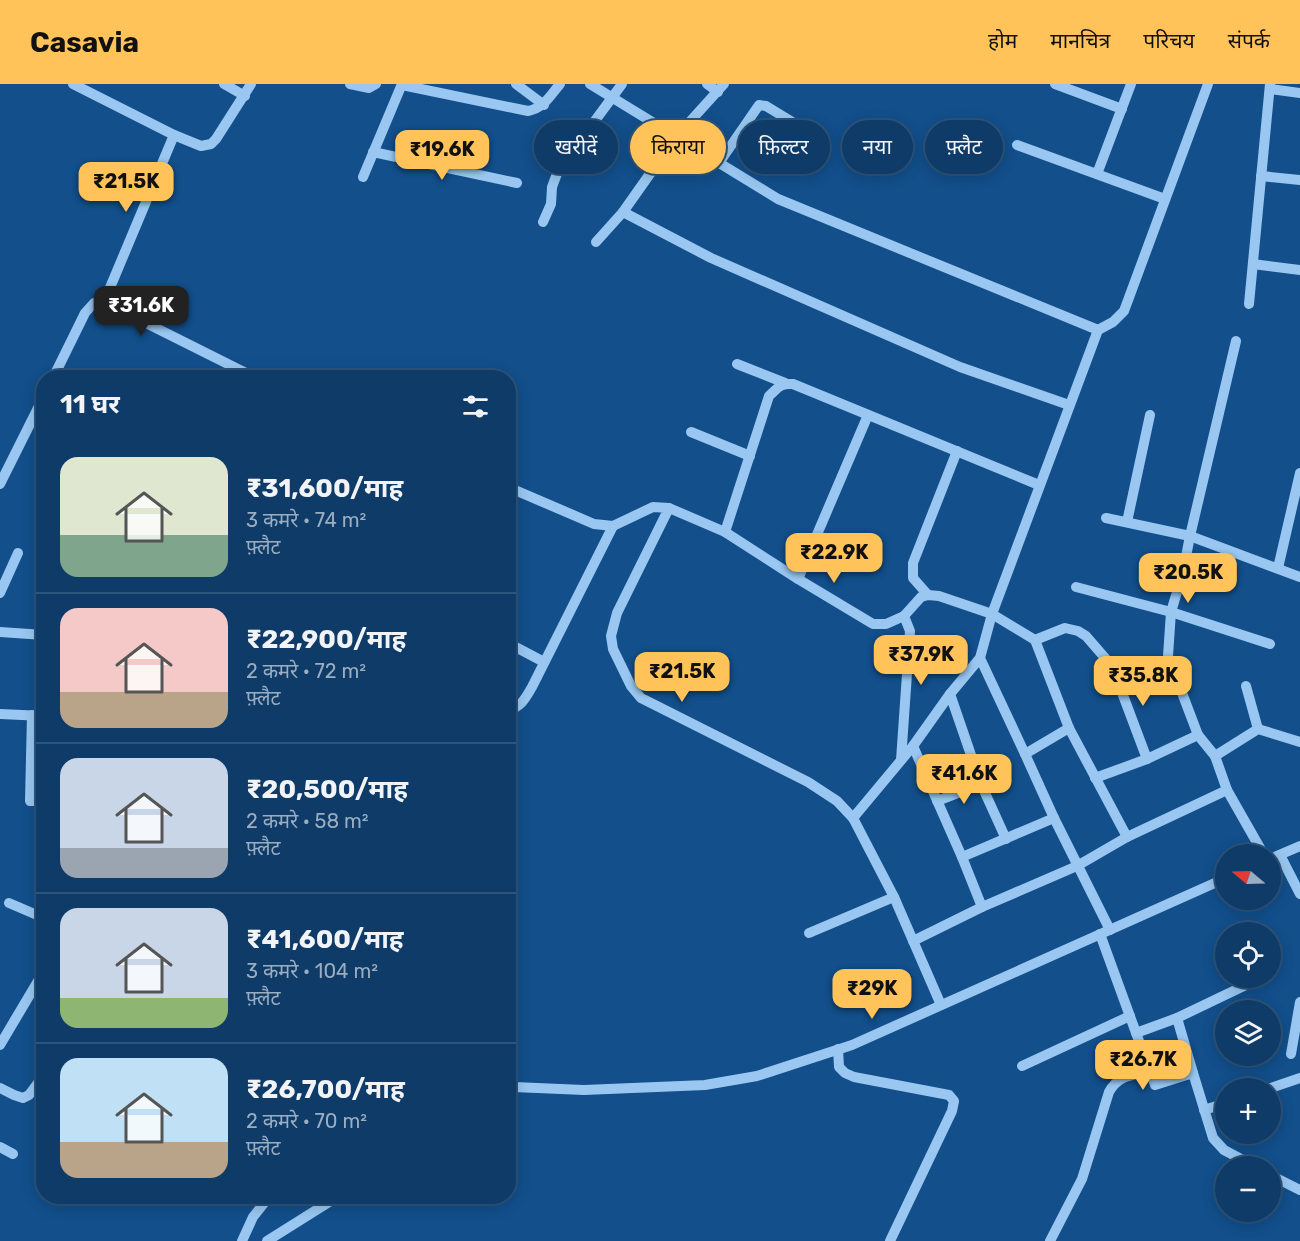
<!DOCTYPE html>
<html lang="hi">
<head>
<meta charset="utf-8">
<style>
	:root { --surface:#0e3b68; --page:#1c4671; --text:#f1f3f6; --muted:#9badc0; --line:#2e557c; --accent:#ffc359 }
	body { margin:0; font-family:Rubik,"Noto Sans Devanagari",sans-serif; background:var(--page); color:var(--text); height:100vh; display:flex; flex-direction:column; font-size:22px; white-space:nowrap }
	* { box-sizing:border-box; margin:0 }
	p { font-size:20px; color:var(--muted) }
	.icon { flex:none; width:33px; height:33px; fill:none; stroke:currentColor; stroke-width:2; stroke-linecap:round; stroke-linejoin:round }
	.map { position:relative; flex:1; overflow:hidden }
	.side { position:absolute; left:36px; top:286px; width:480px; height:834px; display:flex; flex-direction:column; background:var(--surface); border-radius:24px; box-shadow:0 3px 15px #0003,0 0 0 2px var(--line) }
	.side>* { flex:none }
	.top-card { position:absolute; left:534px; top:36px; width:570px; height:54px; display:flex; gap:12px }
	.needle { width:39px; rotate:289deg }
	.fabs { position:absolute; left:1215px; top:760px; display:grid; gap:12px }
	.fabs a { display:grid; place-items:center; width:66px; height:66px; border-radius:50%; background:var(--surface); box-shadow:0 3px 15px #0003,0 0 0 2px var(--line); font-size:30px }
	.price { position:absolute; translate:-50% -51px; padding:0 14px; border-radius:12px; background:var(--accent); color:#111; font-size:20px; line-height:39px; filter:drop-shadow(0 2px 3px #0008) }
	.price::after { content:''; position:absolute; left:50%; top:36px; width:18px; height:14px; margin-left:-9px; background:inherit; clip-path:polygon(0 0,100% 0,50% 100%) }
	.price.on { background:#222; color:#fff }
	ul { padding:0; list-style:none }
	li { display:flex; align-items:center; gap:18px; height:150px; padding:0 24px }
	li+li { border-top:2px solid var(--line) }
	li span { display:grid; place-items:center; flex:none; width:168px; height:120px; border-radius:18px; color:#555 }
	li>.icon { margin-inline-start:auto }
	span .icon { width:72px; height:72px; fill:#fffc; stroke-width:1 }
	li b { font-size:26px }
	h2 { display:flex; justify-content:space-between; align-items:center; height:72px; padding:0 24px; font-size:26px }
	.pill { padding:0 21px; border-radius:27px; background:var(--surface); box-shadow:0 3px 15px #0003,0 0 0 2px var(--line); font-size:21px; line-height:54px }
	.pill.on { background:var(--accent); color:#111 }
	header { display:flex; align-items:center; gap:36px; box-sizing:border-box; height:84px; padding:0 30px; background:var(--accent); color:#111 }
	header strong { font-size:28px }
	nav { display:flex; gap:33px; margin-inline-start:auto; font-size:21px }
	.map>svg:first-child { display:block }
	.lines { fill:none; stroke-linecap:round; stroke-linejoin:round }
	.minor { stroke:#99c7f1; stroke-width:10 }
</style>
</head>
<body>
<header>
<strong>Casavia</strong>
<nav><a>होम</a><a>मानचित्र</a><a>परिचय</a><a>संपर्क</a></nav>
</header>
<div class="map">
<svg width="1300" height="1157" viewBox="0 0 1300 1157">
	<rect width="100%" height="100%" fill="#124f8b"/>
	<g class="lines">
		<g class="minor">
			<path d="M73,0L174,51L201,62L211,60L216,55L251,0"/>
			<path d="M224,0L245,12"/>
			<path d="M350,0L369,4L376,0"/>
			<path d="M516,0L544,21"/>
			<path d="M590,0L778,115L1098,246L992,530L980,574L950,610"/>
			<path d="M707,0L718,8"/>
			<path d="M1055,0L1122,25"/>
			<path d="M402,1L528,27C544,24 550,12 560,0"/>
			<path d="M1270,5L1300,9"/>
			<path d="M1017,61L1165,115"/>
			<path d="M373,68L517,99"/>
			<path d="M719,79L759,21L766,22L825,58"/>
			<path d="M1097,90L1131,0"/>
			<path d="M1261,92L1300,96"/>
			<path d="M363,93L402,0"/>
			<path d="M623,128L711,174L960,283L1069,321"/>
			<path d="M543,138L551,120L552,103L558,87L622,0"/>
			<path d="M596,158L623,128L676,53L724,0"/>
			<path d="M1253,180L1300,186"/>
			<path d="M104,218L174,51"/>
			<path d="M1249,220L1270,0"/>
			<path d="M1098,246L1113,238L1124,227L1208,0"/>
			<path d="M1236,257L1190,452L1183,488L1171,528L1168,572L1198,651L1215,672L1227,706L1264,771"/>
			<path d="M737,280L785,299"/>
			<path d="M53,294L85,229L94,219L104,218L256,294"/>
			<path d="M691,348L750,372"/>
			<path d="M0,400L44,312"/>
			<path d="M508,403L594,440L613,442L653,423L669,424L617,529L611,552L613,565L631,602L641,614L808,698L837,717L853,734L894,813L941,921"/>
			<path d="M669,424L725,448L798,495L873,540H886L904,532L921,513L928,511L939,512L992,530L1035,556"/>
			<path d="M1106,434L1190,452L1300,493"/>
			<path d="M1127,438L1150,331"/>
			<path d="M725,448L769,312C778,304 780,299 793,300L1039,401"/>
			<path d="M1278,484L1300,389"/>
			<path d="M798,495L868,331"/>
			<path d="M1076,503L1171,528L1270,560"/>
			<path d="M0,509L18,469"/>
			<path d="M928,511L913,494V479L957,367"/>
			<path d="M0,548L44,551"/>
			<path d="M508,559L544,578"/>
			<path d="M980,574L1025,670"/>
			<path d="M1246,602L1258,645"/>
			<path d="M508,626C521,624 526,613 532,603L613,442"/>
			<path d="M0,630L44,632"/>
			<path d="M32,631L30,717H44"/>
			<path d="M1069,644L1025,670L1054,734L1110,846"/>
			<path d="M913,662L962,773L982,823"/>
			<path d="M1215,672L1258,645L1300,658"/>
			<path d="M901,676L910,547L904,532"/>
			<path d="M1095,694L1147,675L1198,651"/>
			<path d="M937,717L981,700"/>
			<path d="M853,734L913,662L950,610L981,700L1006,755"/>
			<path d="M1127,753L1069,644L1035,556L1065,544L1078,547L1086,552L1112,582L1147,675"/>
			<path d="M39,763L44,764"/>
			<path d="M1280,771L1300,810"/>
			<path d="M962,773L1054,734"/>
			<path d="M1270,775L1300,762"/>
			<path d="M9,819L44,834"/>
			<path d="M809,849L894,813"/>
			<path d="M1100,850L1155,1001L1193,989L1213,1054L1224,1066L1256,1083"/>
			<path d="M913,857L982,823L1077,782L1127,753L1227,706"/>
			<path d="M1177,934L1193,989"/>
			<path d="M1136,949L1177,934L1248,900"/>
			<path d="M0,961L38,897L44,894"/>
			<path d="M838,965L839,983L845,989L854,993L949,1011L954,1017L952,1027L890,1157"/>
			<path d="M1291,970L1300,918"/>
			<path d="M1022,982L1130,932"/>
			<path d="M0,1004L14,1011L23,1014L29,1011L44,991"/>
			<path d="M1268,1005L1300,994"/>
			<path d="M508,1007L514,1003L584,1006L705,1001L757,992L852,961L1226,794"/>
			<path d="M1204,1026L1226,1019"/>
			<path d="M0,1063L13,1070"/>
			<path d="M1270,1091L1300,1106"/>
			<path d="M242,1157L253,1133L269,1113"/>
			<path d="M267,1157L337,1113"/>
			<path d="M1050,1157L1082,1095L1109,1008C1119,990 1132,992 1151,987"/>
		</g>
	</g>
</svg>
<div class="fabs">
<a><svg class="needle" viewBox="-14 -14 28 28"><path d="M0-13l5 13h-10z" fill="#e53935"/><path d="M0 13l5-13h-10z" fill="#9badc0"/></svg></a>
<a><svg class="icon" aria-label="locate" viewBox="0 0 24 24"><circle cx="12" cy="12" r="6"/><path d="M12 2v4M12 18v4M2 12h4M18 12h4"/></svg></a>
<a><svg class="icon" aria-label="layers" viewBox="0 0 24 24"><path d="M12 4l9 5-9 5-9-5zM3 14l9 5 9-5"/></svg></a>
<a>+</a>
<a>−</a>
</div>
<b class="price" style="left:442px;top:97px">₹19.6K</b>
<b class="price" style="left:126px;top:129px">₹21.5K</b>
<b class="price on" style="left:141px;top:253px">₹31.6K</b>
<b class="price" style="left:834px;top:500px">₹22.9K</b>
<b class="price" style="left:1188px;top:520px">₹20.5K</b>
<b class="price" style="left:921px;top:602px">₹37.9K</b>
<b class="price" style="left:682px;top:619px">₹21.5K</b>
<b class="price" style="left:1143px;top:623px">₹35.8K</b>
<b class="price" style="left:964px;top:721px">₹41.6K</b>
<b class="price" style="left:872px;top:936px">₹29K</b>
<b class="price" style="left:1143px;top:1007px">₹26.7K</b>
<div class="top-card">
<a class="pill">खरीदें</a>
<a class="pill on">किराया</a>
<a class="pill">फ़िल्टर</a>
<a class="pill">नया</a>
<a class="pill">फ़्लैट</a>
</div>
<section class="side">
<h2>11 घर<svg class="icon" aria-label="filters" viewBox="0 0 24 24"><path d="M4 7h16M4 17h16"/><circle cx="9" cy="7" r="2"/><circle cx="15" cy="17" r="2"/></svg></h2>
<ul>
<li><span style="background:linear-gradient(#dfe7d0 65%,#7fa58c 0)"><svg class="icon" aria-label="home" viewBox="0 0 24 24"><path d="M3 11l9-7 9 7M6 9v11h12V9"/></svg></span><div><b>₹31,600/माह</b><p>3 कमरे · 74 m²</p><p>फ़्लैट</p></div></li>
<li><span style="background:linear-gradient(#f6c9c9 70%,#b9a48a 0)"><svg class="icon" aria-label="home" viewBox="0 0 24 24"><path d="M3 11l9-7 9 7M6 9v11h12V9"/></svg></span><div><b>₹22,900/माह</b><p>2 कमरे · 72 m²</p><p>फ़्लैट</p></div></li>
<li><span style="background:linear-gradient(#c9d6e8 75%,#9aa5b1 0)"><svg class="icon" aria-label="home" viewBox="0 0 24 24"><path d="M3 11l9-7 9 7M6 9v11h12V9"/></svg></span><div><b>₹20,500/माह</b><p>2 कमरे · 58 m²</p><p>फ़्लैट</p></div></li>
<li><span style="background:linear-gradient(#c9d6e8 75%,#8fb573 0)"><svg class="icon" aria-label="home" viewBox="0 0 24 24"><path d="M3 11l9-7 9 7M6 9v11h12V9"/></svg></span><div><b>₹41,600/माह</b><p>3 कमरे · 104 m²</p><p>फ़्लैट</p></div></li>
<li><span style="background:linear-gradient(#bfe0f5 70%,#b9a48a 0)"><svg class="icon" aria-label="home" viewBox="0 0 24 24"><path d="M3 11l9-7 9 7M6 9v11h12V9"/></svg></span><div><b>₹26,700/माह</b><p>2 कमरे · 70 m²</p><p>फ़्लैट</p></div></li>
</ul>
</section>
</div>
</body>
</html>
